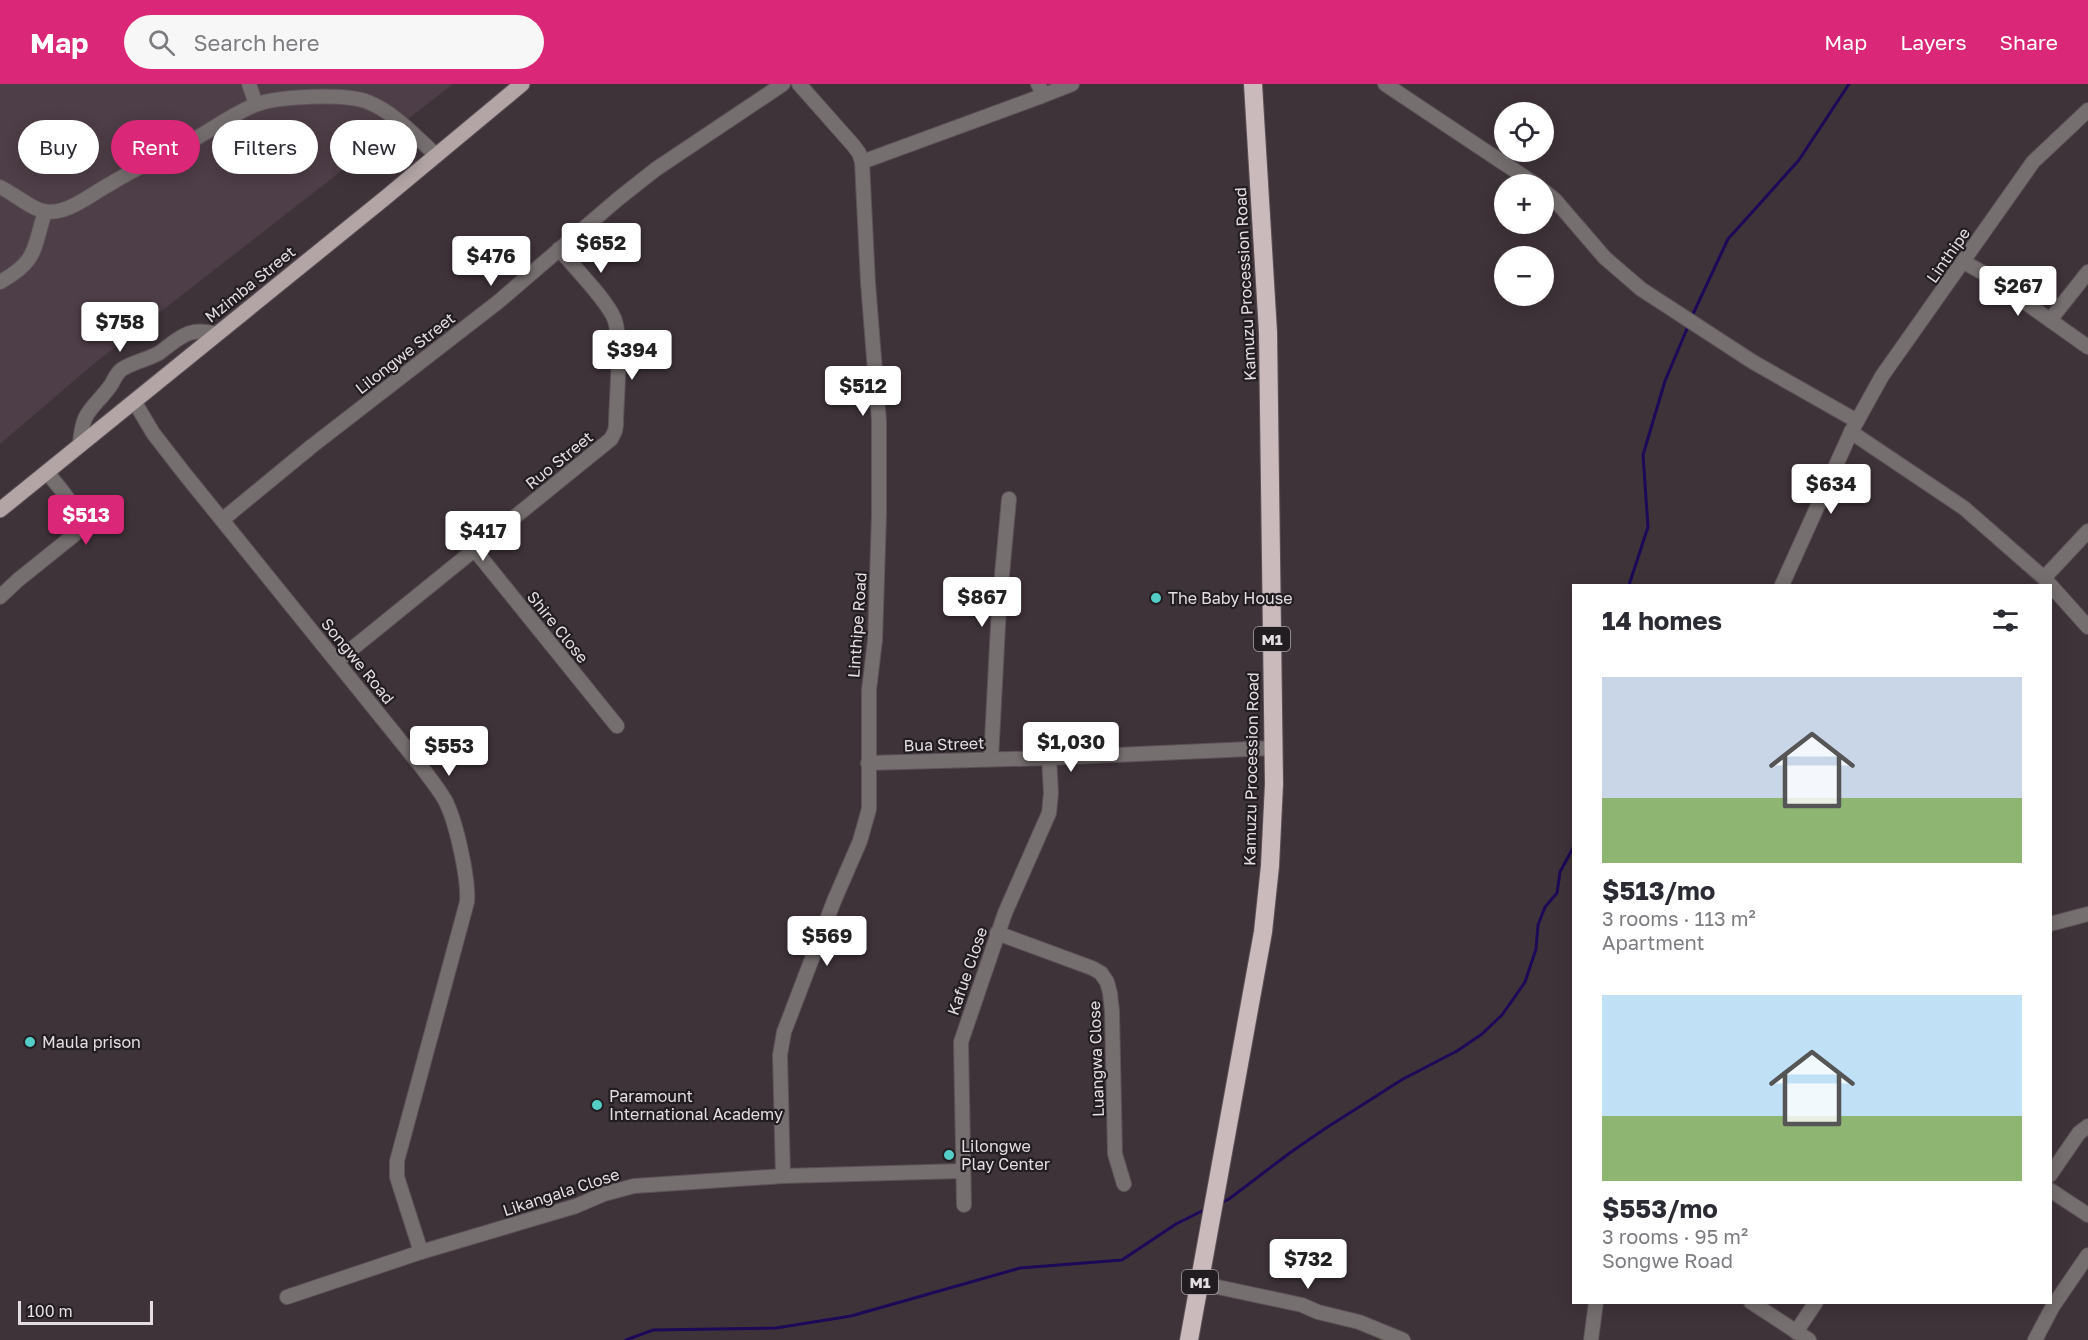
<!DOCTYPE html>
<html lang="en">
<head>
<meta charset="utf-8">
<style>
	:root { --surface:#fff; --page:#f7f7f7; --text:#2b2b33; --muted:#7c7c81; --accent:#db2777 }
	body { margin:0; font-family:"Golos Text",sans-serif; background:var(--page); color:var(--text); height:100vh; display:flex; flex-direction:column; font-size:22px; white-space:nowrap }
	* { box-sizing:border-box; margin:0 }
	p { font-size:20px; color:var(--muted) }
	.icon { flex:none; width:33px; height:33px; fill:none; stroke:currentColor; stroke-width:2; stroke-linecap:round; stroke-linejoin:round }
	.map { position:relative; flex:1; overflow:hidden }
	.panel { position:absolute; left:1572px; top:500px; width:480px; height:720px; display:flex; flex-direction:column; background:var(--surface); border-radius:0px; box-shadow:0 3px 15px #0003 }
	.panel>* { flex:none }
	.banner { position:absolute; left:18px; top:36px; width:570px; height:54px; display:flex; gap:12px }
	.buttons { position:absolute; left:1494px; top:18px; display:grid; gap:12px }
	.buttons a { display:grid; place-items:center; width:60px; height:60px; border-radius:50%; background:var(--surface); box-shadow:0 3px 15px #0003; font-size:30px }
	.scale { position:absolute; left:18px; bottom:15px; width:135px; box-sizing:border-box; padding-left:6px; border:3px solid #e4dde1; border-top:0; font-size:16px; line-height:21px; white-space:nowrap; color:#e4dde1; -webkit-text-stroke:4px #221d20; paint-order:stroke }
	.price { position:absolute; translate:-50% -51px; padding:0 14px; border-radius:6px; background:#fff; color:#222; font-size:20px; line-height:39px; filter:drop-shadow(0 2px 3px #0008) }
	.price::after { content:''; position:absolute; left:50%; top:36px; width:18px; height:14px; margin-left:-9px; background:inherit; clip-path:polygon(0 0,100% 0,50% 100%) }
	.price.selected { background:var(--accent); color:#fff }
	ul { padding:0; list-style:none }
	li { display:grid; align-content:center; gap:12px; height:318px; padding:0 30px }
	li span { display:grid; place-items:center; height:186px; border-radius:0px; color:#555 }
	li>.icon { margin-inline-start:auto }
	span .icon { width:108px; height:108px; fill:#fffc; stroke-width:1 }
	li b { font-size:26px }
	h2 { display:flex; justify-content:space-between; align-items:center; height:72px; padding:0 30px; font-size:26px }
	.pill { padding:0 21px; border-radius:27px; background:var(--surface); box-shadow:0 3px 15px #0003; font-size:21px; line-height:54px }
	.pill.selected { background:var(--accent); color:#fff }
	header { display:flex; align-items:center; gap:36px; box-sizing:border-box; height:84px; padding:0 30px; background:var(--accent); color:#fff }
	header strong { font-size:28px }
	nav { display:flex; gap:33px; margin-inline-start:auto; font-size:21px }
	.search { width:420px; height:54px; background:var(--page); display:flex; align-items:center; gap:15px; box-sizing:border-box; padding:0 21px; border-radius:33px; color:var(--muted); font-size:22px }
	.map>svg:first-child { display:block }
	.built { fill:#4e3e47 }
	.lines { fill:none; stroke-linecap:round; stroke-linejoin:round }
	.stream { stroke:#1c0957; stroke-width:3 }
	.minor-casing { stroke:#5d5258; stroke-width:16 }
	.major-casing { stroke:#5d5258; stroke-width:17 }
	.highway-casing { stroke:#5d5258; stroke-width:20 }
	.minor { stroke:#766f6f; stroke-width:14 }
	.major { stroke:#b3a5a5; stroke-width:15 }
	.highway { stroke:#cbbabb; stroke-width:18 }
	.poi-dot { fill:#54cdc7; stroke:#221d20; stroke-width:2 }
	.labels { text-anchor:middle; dominant-baseline:central; stroke-width:4.5; stroke-linejoin:round; paint-order:stroke }
	.shield { fill:#221d20; stroke:#aaa3a7; stroke-width:1.5 }
	.shield-label { font-size:15px; font-weight:bold; fill:#e4dde1 }
	.street-label { font-size:16px; fill:#e4dde1; stroke:#221d20 }
	.poi-label { font-size:16px; fill:#e4dde1; stroke:#221d20; text-anchor:start }
</style>
</head>
<body>
<header>
<strong>Map</strong>
<div class="search"><svg class="icon" aria-label="search" viewBox="0 0 24 24"><circle cx="10" cy="10" r="6"/><path d="M15 15l6 6"/></svg>Search here</div>
<nav><a>Map</a><a>Layers</a><a>Share</a></nav>
</header>
<div class="map">
<svg width="2088" height="1256" viewBox="0 0 2088 1256">
	<rect width="100%" height="100%" fill="#3f333a"/>
	<path class="built" d="M0,0H453L96,278L0,360Z"/>
	<g class="lines">
		<g class="stream">
			<path d="M1693,230L1728,155L1799,76L1849,0"/>
			<path d="M1629,501L1648,443L1643,371L1665,297L1689,240"/>
			<path d="M1574,641V655"/>
			<path d="M1574,681V688"/>
			<path d="M1221,1119L1229,1115L1291,1068L1326,1044L1403,995L1457,967L1482,950L1502,931L1525,898L1536,865L1538,841L1545,823L1557,809L1560,788L1574,762"/>
			<path d="M626,1256L653,1246L776,1244L851,1232L1020,1184L1122,1176L1176,1140L1204,1126"/>
		</g>
		<defs>
			<g id="minor">
				<path d="M249,0L256,20"/>
				<path d="M1385,0L1535,100"/>
				<path d="M1039,13L1072,0"/>
				<path d="M862,78L1039,13L1041,6L1038,0"/>
				<path d="M0,103C13,109 33,126 44,127C66,132 91,110 110,100C136,84 164,71 191,57C212,46 232,30 255,21C278,12 344,9 368,18C395,29 415,52 436,71"/>
				<path d="M1544,107L1555,116L1605,174L1641,205L1753,278L1857,337"/>
				<path d="M1964,178L1985,190L2088,263"/>
				<path d="M0,198C38,177 33,165 45,128"/>
				<path d="M2050,236L2088,188"/>
				<path d="M134,317L153,349L184,389L420,681C429,693 438,704 445,716C456,737 469,795 467,818L397,1077V1093L421,1168"/>
				<path d="M1851,348L1964,424L2044,494L2088,543"/>
				<path d="M80,361C82,325 92,327 111,301C114,296 116,290 121,286C132,278 147,276 159,269C180,254 188,242 217,250"/>
				<path d="M222,436L312,362L498,218L618,115L656,85L783,0"/>
				<path d="M474,465L617,642"/>
				<path d="M2044,494L2088,447"/>
				<path d="M1782,501L1851,348L1882,292L2033,78L2088,26"/>
				<path d="M0,513L18,496L74,451C87,429 60,406 47,388"/>
				<path d="M337,577L611,355L615,347L616,341C616,315 623,256 614,234C606,215 573,182 559,165"/>
				<path d="M991,675L999,523L1009,415"/>
				<path d="M868,679L1049,674L1273,664"/>
				<path d="M2050,840L2088,830"/>
				<path d="M997,849L1092,884L1101,889L1107,898L1110,909L1112,927L1115,1070L1124,1100"/>
				<path d="M2050,1091L2079,1049L2088,1042"/>
				<path d="M783,1092L780,971L784,948L834,817L860,757L869,725V606L875,556L879,431V337L868,199L862,78L859,69L853,61L799,0"/>
				<path d="M2050,1106L2088,1131"/>
				<path d="M964,1121L961,958L1005,829L1049,729L1051,709L1049,674"/>
				<path d="M1199,1199L1302,1221L1318,1228L1359,1238L1403,1256"/>
				<path d="M287,1213L421,1168L576,1122L604,1110L634,1102L783,1092L963,1087"/>
				<path d="M1751,1218L1809,1256"/>
				<path d="M1796,1248L1816,1218"/>
				<path d="M1591,1256L1596,1218"/>
				<path d="M2035,1256L2053,1222L2088,1171"/>
			</g>
			<path id="major" d="M0,426L385,114L522,0"/>
			<path id="highway" d="M1189,1256L1263,848L1270,782L1274,700L1268,248L1253,0"/>
		</defs>
		<use href="#minor" class="minor-casing"/>
		<use href="#major" class="major-casing"/>
		<use href="#highway" class="highway-casing"/>
		<use href="#minor" class="minor"/>
		<use href="#major" class="major"/>
		<use href="#highway" class="highway"/>
	</g>
	<g class="poi-dot">
		<circle cx="1156" cy="514" r="6"/>
		<circle cx="30" cy="958" r="6"/>
		<circle cx="597" cy="1021" r="6"/>
		<circle cx="949" cy="1071" r="6"/>
	</g>
	<g class="labels">
		<g class="shield">
			<rect x="1254" y="543" width="36" height="24" rx="4.5"/>
			<rect x="1182" y="1186" width="36" height="24" rx="4.5"/>
		</g>
		<g class="shield-label">
			<text x="1272" y="555">M1</text>
			<text x="1200" y="1198">M1</text>
		</g>
		<g class="street-label">
			<text transform="translate(1948 171) rotate(-55)">Linthipe</text>
			<text transform="translate(250 200) rotate(-39)">Mzimba Street</text>
			<text transform="translate(1245 200) rotate(-93)">Kamuzu Procession Road</text>
			<text transform="translate(405 269) rotate(-38)">Lilongwe Street</text>
			<text transform="translate(559 376) rotate(-39)">Ruo Street</text>
			<text transform="translate(857 541) rotate(-86)">Linthipe Road</text>
			<text transform="translate(558 543) rotate(51)">Shire Close</text>
			<text transform="translate(358 577) rotate(51)">Songwe Road</text>
			<text transform="translate(944 660) rotate(-2)">Bua Street</text>
			<text transform="translate(1251 685) rotate(-89)">Kamuzu Procession Road</text>
			<text transform="translate(967 887) rotate(-71)">Kafue Close</text>
			<text transform="translate(1096 975) rotate(-92)">Luangwa Close</text>
			<text transform="translate(561 1108) rotate(-18)">Likangala Close</text>
		</g>
		<g class="poi-label">
			<text x="1168" y="514">The Baby House</text>
			<text x="42" y="958">Maula prison</text>
			<text x="609" y="1012">Paramount<tspan x="609" dy="18">International Academy</tspan></text>
			<text x="961" y="1062">Lilongwe<tspan x="961" dy="18">Play Center</tspan></text>
		</g>
	</g>
</svg>
<div class="buttons">
<a><svg class="icon" aria-label="locate" viewBox="0 0 24 24"><circle cx="12" cy="12" r="6"/><path d="M12 2v4M12 18v4M2 12h4M18 12h4"/></svg></a>
<a>+</a>
<a>−</a>
</div>
<div class="scale">100 m</div>
<b class="price" style="left:601px;top:190px">$652</b>
<b class="price" style="left:491px;top:203px">$476</b>
<b class="price" style="left:2018px;top:233px">$267</b>
<b class="price" style="left:120px;top:269px">$758</b>
<b class="price" style="left:632px;top:297px">$394</b>
<b class="price" style="left:863px;top:333px">$512</b>
<b class="price" style="left:1831px;top:431px">$634</b>
<b class="price selected" style="left:86px;top:462px">$513</b>
<b class="price" style="left:483px;top:478px">$417</b>
<b class="price" style="left:982px;top:544px">$867</b>
<b class="price" style="left:1071px;top:689px">$1,030</b>
<b class="price" style="left:449px;top:693px">$553</b>
<b class="price" style="left:827px;top:883px">$569</b>
<b class="price" style="left:1308px;top:1206px">$732</b>
<div class="banner">
<a class="pill">Buy</a>
<a class="pill selected">Rent</a>
<a class="pill">Filters</a>
<a class="pill">New</a>
</div>
<section class="panel">
<h2>14 homes<svg class="icon" aria-label="filters" viewBox="0 0 24 24"><path d="M4 7h16M4 17h16"/><circle cx="9" cy="7" r="2"/><circle cx="15" cy="17" r="2"/></svg></h2>
<ul>
<li><span style="background:linear-gradient(#c9d6e8 65%,#8fb573 0)"><svg class="icon" aria-label="home" viewBox="0 0 24 24"><path d="M3 11l9-7 9 7M6 9v11h12V9"/></svg></span><div><b>$513/mo</b><p>3 rooms · 113 m²</p><p>Apartment</p></div></li>
<li><span style="background:linear-gradient(#bfe0f5 65%,#8fb573 0)"><svg class="icon" aria-label="home" viewBox="0 0 24 24"><path d="M3 11l9-7 9 7M6 9v11h12V9"/></svg></span><div><b>$553/mo</b><p>3 rooms · 95 m²</p><p>Songwe Road</p></div></li>
</ul>
</section>
</div>
</body>
</html>
